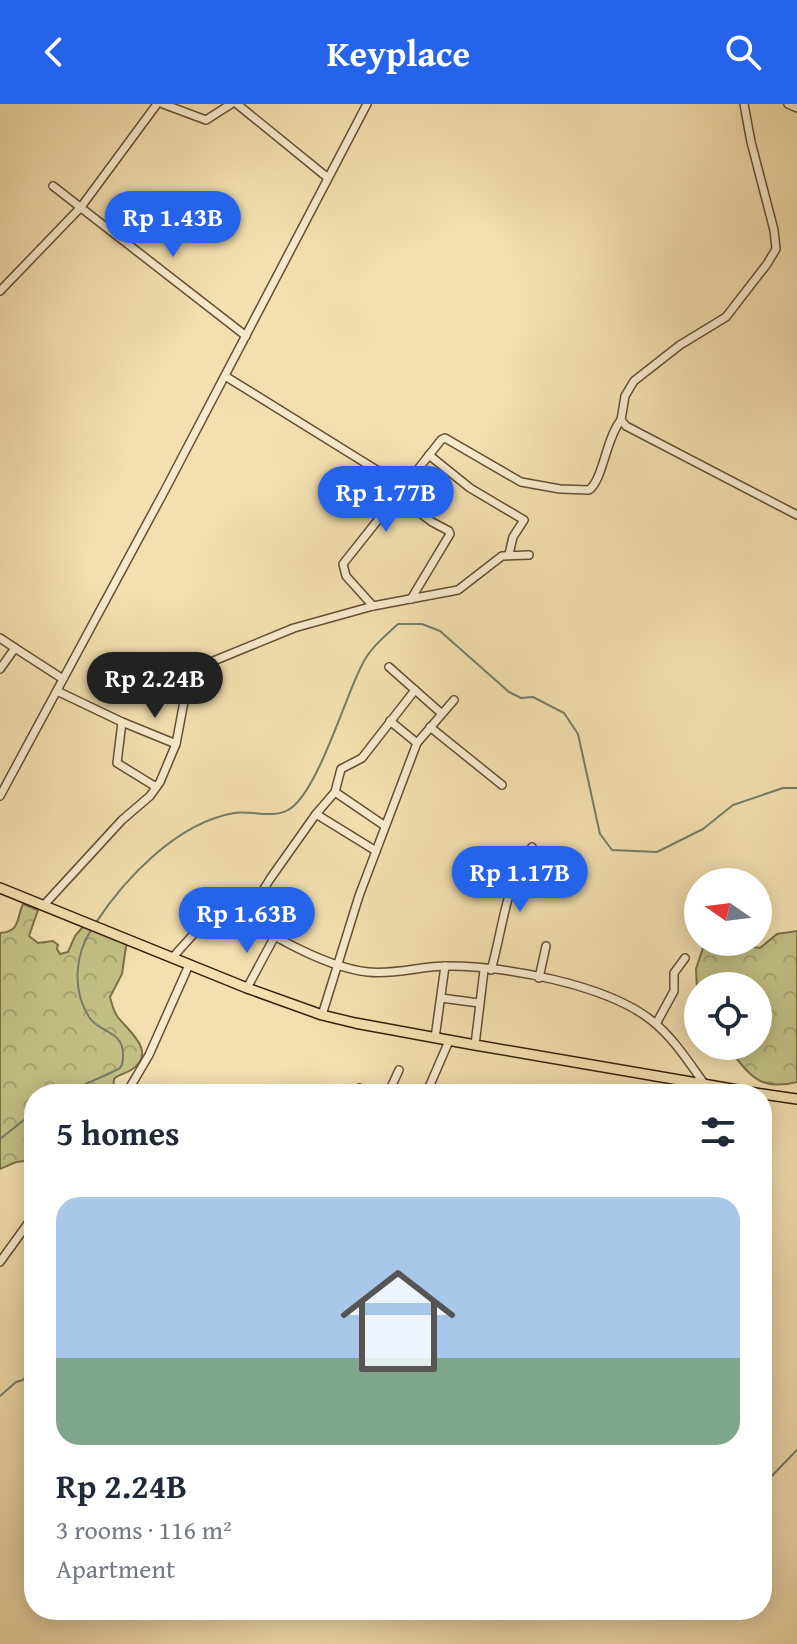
<!DOCTYPE html>
<html lang="en">
<head>
<meta charset="utf-8">
<style>
	:root { --surface:#fff; --page:#f6f6f7; --text:#1f2937; --muted:#747a83; --accent:#2563eb }
	body { margin:0; font-family:"Gentium Book Plus",serif; background:var(--page); color:var(--text); height:100vh; display:flex; flex-direction:column; font-size:30px; white-space:nowrap }
	* { box-sizing:border-box; margin:0 }
	p { font-size:26px; color:var(--muted) }
	.icon { flex:none; width:44px; height:44px; fill:none; stroke:currentColor; stroke-width:2; stroke-linecap:round; stroke-linejoin:round }
	.map { position:relative; flex:1; overflow:hidden }
	.drawer { position:absolute; left:24px; top:980px; width:748px; height:536px; display:flex; flex-direction:column; background:var(--surface); border-radius:32px; box-shadow:0 4px 20px #0003 }
	.drawer>* { flex:none }
	.needle { width:52px; rotate:284deg }
	.tools { position:absolute; left:684px; top:764px; display:grid; gap:16px }
	.tools a { display:grid; place-items:center; width:88px; height:88px; border-radius:50%; background:var(--surface); box-shadow:0 4px 20px #0003; font-size:40px }
	.price { position:absolute; translate:-50% -68px; padding:0 18px; border-radius:28px; background:var(--accent); color:#fff; font-size:26px; line-height:52px; filter:drop-shadow(0 2px 4px #0008) }
	.price::after { content:''; position:absolute; left:50%; top:48px; width:24px; height:18px; margin-left:-12px; background:inherit; clip-path:polygon(0 0,100% 0,50% 100%) }
	.price.selected { background:#222; color:#fff }
	ul { padding:0; list-style:none }
	li { display:grid; align-content:center; gap:16px; height:424px; padding:0 32px }
	li span { display:grid; place-items:center; height:248px; border-radius:24px; color:#555 }
	li>.icon { margin-inline-start:auto }
	span .icon { width:144px; height:144px; fill:#fffc; stroke-width:1 }
	li b { font-size:34px }
	h2 { display:flex; justify-content:space-between; align-items:center; height:96px; padding:0 32px; font-size:34px }
	header { display:flex; justify-content:space-between; align-items:center; height:104px; padding:0 32px; background:var(--accent); color:#fff; font-size:36px; font-weight:800 }
	.map>svg:first-child { display:block }
	.forest { fill:url(#forest-crowns); stroke:#7c6f47; stroke-width:2 }
	.lines { fill:none; stroke-linecap:round; stroke-linejoin:round }
	.stream { stroke:#737d67; stroke-width:2 }
	.minor-casing { stroke:#644e32; stroke-width:10 }
	.major-casing { stroke:#351e09; stroke-width:12 }
	.minor { stroke:#f7eacb; stroke-width:7 }
	.major { stroke:#f3dfaf; stroke-width:9 }
</style>
</head>
<body>
<header><svg class="icon" aria-label="back" viewBox="0 0 24 24"><path d="M15 5l-7 7 7 7"/></svg>Keyplace<svg class="icon" aria-label="search" viewBox="0 0 24 24"><circle cx="10" cy="10" r="6"/><path d="M15 15l6 6"/></svg></header>
<div class="map">
<svg width="797" height="1540" viewBox="0 0 797 1540">
	<defs>
		<pattern id="forest-crowns" width="20" height="18" patternUnits="userSpaceOnUse" patternTransform="scale(2)"><rect width="20" height="18" fill="#c3c085"/><path d="M2 6a3 3 0 1 1 6 0M12 15a3 3 0 1 1 6 0" fill="none" stroke="#a8a572"/></pattern>
	</defs>
	<rect width="100%" height="100%" fill="#f3dfaf"/>
	<filter id="stains"><feTurbulence type="fractalNoise" baseFrequency=".0025" numOctaves="4"/><feColorMatrix values="0 0 0 0 .2 0 0 0 0 .09 0 0 0 0 .02 0 0 0 .5 -.17"/></filter>
	<radialGradient id="worn" r=".72"><stop offset=".6" stop-color="#630" stop-opacity="0"/><stop offset="1" stop-color="#630" stop-opacity=".3"/></radialGradient>
	<g class="forest">
		<path d="M23,800L38,806L29,832L38,839L53,837L58,841L57,845L60,850L68,848L75,832L86,819L127,836L122,870L110,893C112,900 113,906 117,912C127,926 159,948 131,966C125,970 119,970 114,975L113,990H34V1056L16,1058L0,1065V829C21,827 16,815 23,800Z"/>
		<path d="M797,827V978C758,988 748,969 727,942H758V882H698V902L696,865L703,844L725,839L760,844L777,830Z"/>
	</g>
	<g class="lines">
		<g class="stream">
			<path d="M95,820C125,774 177,719 234,709C251,706 272,715 288,706C317,691 346,590 362,561C370,544 385,532 398,520H422L440,527L509,588L521,594L533,593L564,609L578,630L600,730L612,746L657,748L703,725L733,701L783,684H797"/>
			<path d="M65,990C74,984 117,967 120,964C123,960 123,957 123,952C124,926 100,930 89,913C72,886 75,851 91,826"/>
			<path d="M0,1035L34,1008"/>
			<path d="M0,1292L16,1278L23,1276L34,1261"/>
			<path d="M762,1382L797,1346"/>
		</g>
		<defs>
			<g id="minor">
				<path d="M163,0L206,16L231,0"/>
				<path d="M237,0L328,74"/>
				<path d="M744,0L751,38L774,126L776,145L767,160L726,213L680,241L634,277L625,292L621,316L626,322L797,411"/>
				<path d="M788,0L797,4"/>
				<path d="M53,82L246,232"/>
				<path d="M0,187L81,103L157,0"/>
				<path d="M225,272L404,383L441,336L445,334L521,378L560,385L589,386C603,376 606,334 621,316"/>
				<path d="M429,351L470,384L524,416L513,433L509,450"/>
				<path d="M397,392L432,418L449,427L450,430L411,495"/>
				<path d="M373,502L346,472L343,460L404,383"/>
				<path d="M0,534L15,544"/>
				<path d="M389,563L441,609"/>
				<path d="M0,565L15,544L63,575"/>
				<path d="M57,587L122,618L117,659L156,683"/>
				<path d="M390,617L417,639"/>
				<path d="M122,618L176,640"/>
				<path d="M430,623L502,681"/>
				<path d="M335,688L385,722"/>
				<path d="M0,692L165,386L367,0"/>
				<path d="M316,710L335,688L341,665L362,654L415,586"/>
				<path d="M376,747L316,710L270,775L246,814C278,836 330,864 368,868C395,871 421,862 447,862C505,862 605,880 651,916C674,934 689,959 706,982"/>
				<path d="M43,802L122,716L150,692L160,678L176,640L186,587L211,558L294,524L373,502L458,486L502,452L529,451"/>
				<path d="M172,854L219,802L246,814"/>
				<path d="M491,866C503,825 505,779 532,743"/>
				<path d="M539,874L546,842"/>
				<path d="M247,884L275,832"/>
				<path d="M441,894L479,899"/>
				<path d="M322,911L359,792L417,639L454,596"/>
				<path d="M656,920L674,887V869L685,854"/>
				<path d="M435,934L445,862"/>
				<path d="M475,941L484,866"/>
				<path d="M359,984L374,990"/>
				<path d="M126,990L149,951L189,861"/>
				<path d="M388,990L399,966"/>
				<path d="M426,990L449,937"/>
				<path d="M0,1158L34,1111"/>
			</g>
			<g id="major">
				<path d="M0,784L247,884L322,911L355,919L475,941L761,990"/>
				<path d="M762,990L797,995"/>
			</g>
		</defs>
		<use href="#minor" class="minor-casing"/>
		<use href="#major" class="major-casing"/>
		<use href="#minor" class="minor"/>
		<use href="#major" class="major"/>
	</g>
	<rect width="100%" height="100%" filter="url(#stains)"/>
	<rect width="100%" height="100%" fill="url(#worn)"/>
</svg>
<div class="tools">
<a><svg class="needle" viewBox="-14 -14 28 28"><path d="M0-13l5 13h-10z" fill="#e53935"/><path d="M0 13l5-13h-10z" fill="#747a83"/></svg></a>
<a><svg class="icon" aria-label="locate" viewBox="0 0 24 24"><circle cx="12" cy="12" r="6"/><path d="M12 2v4M12 18v4M2 12h4M18 12h4"/></svg></a>
</div>
<b class="price" style="left:173px;top:155px">Rp 1.43B</b>
<b class="price" style="left:386px;top:430px">Rp 1.77B</b>
<b class="price selected" style="left:155px;top:616px">Rp 2.24B</b>
<b class="price" style="left:520px;top:810px">Rp 1.17B</b>
<b class="price" style="left:247px;top:851px">Rp 1.63B</b>
<section class="drawer">
<h2>5 homes<svg class="icon" aria-label="filters" viewBox="0 0 24 24"><path d="M4 7h16M4 17h16"/><circle cx="9" cy="7" r="2"/><circle cx="15" cy="17" r="2"/></svg></h2>
<ul>
<li><span style="background:linear-gradient(#a9c7e8 65%,#7fa58c 0)"><svg class="icon" aria-label="home" viewBox="0 0 24 24"><path d="M3 11l9-7 9 7M6 9v11h12V9"/></svg></span><div><b>Rp 2.24B</b><p>3 rooms · 116 m²</p><p>Apartment</p></div></li>
</ul>
</section>
</div>
</body>
</html>
